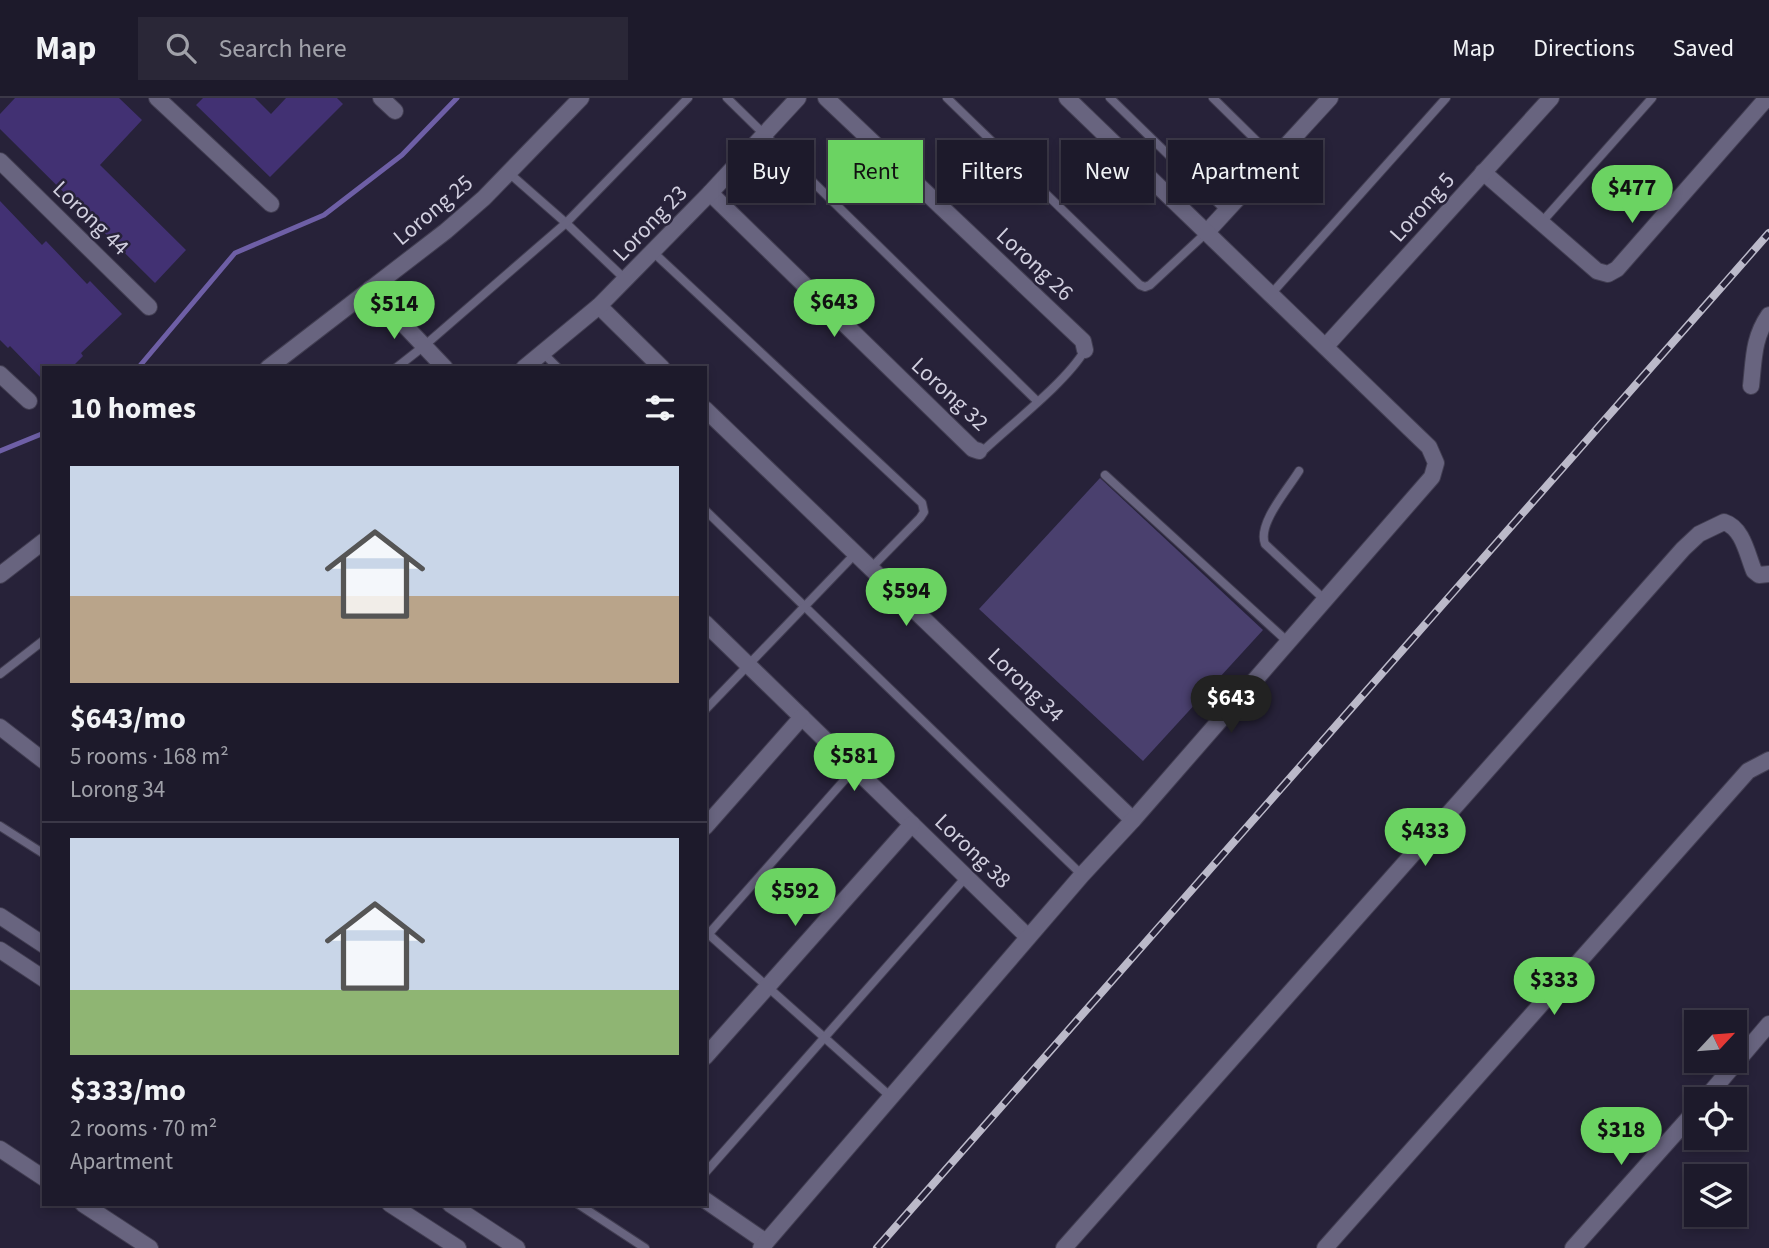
<!DOCTYPE html>
<html lang="en">
<head>
<meta charset="utf-8">
<style>
	:root { --surface:#1d1a2b; --page:#2a2737; --text:#f1f3f6; --muted:#a0a1a9; --line:#3b3847; --accent:#6bd362 }
	body { margin:0; font-family:"Source Sans 3",sans-serif; background:var(--page); color:var(--text); height:100vh; display:flex; flex-direction:column; font-size:26px; white-space:nowrap }
	* { box-sizing:border-box; margin:0 }
	p { font-size:23px; color:var(--muted) }
	.icon { flex:none; width:38px; height:38px; fill:none; stroke:currentColor; stroke-width:2; stroke-linecap:round; stroke-linejoin:round }
	.map { position:relative; flex:1; overflow:hidden }
	.sheet { position:absolute; left:42px; top:268px; width:665px; height:840px; display:flex; flex-direction:column; background:var(--surface); border-radius:0px; box-shadow:0 4px 10px #0003,0 0 0 2px var(--line) }
	.sheet>* { flex:none }
	.hud { position:absolute; left:728px; top:42px; width:665px; height:63px; display:flex; gap:14px }
	.needle { width:46px; rotate:64deg }
	.tools { position:absolute; left:1684px; top:912px; display:grid; gap:14px }
	.tools a { display:grid; place-items:center; width:63px; height:63px; border-radius:0px; background:var(--surface); box-shadow:0 4px 10px #0003,0 0 0 2px var(--line); font-size:35px }
	.price { position:absolute; translate:-50% -60px; padding:0 16px; border-radius:24px; background:var(--accent); color:#111; font-size:23px; line-height:46px; filter:drop-shadow(0 2px 4px #0008) }
	.price::after { content:''; position:absolute; left:50%; top:42px; width:21px; height:16px; margin-left:-10px; background:inherit; clip-path:polygon(0 0,100% 0,50% 100%) }
	.price.active { background:#222; color:#fff }
	ul { padding:0; list-style:none }
	li { display:grid; align-content:center; gap:14px; height:371px; padding:0 28px }
	li+li { border-top:2px solid var(--line) }
	li span { display:grid; place-items:center; height:217px; border-radius:0px; color:#555 }
	li>.icon { margin-inline-start:auto }
	span .icon { width:126px; height:126px; fill:#fffc; stroke-width:1 }
	li b { font-size:30px }
	h2 { display:flex; justify-content:space-between; align-items:center; height:84px; padding:0 28px; font-size:30px }
	.tag { padding:0 24px; border-radius:0px; background:var(--surface); box-shadow:0 4px 10px #0003,0 0 0 2px var(--line); font-size:24px; line-height:63px }
	.tag.active { background:var(--accent); color:#111 }
	header { display:flex; align-items:center; gap:42px; box-sizing:border-box; height:98px; padding:0 35px; background:var(--surface); border-bottom:2px solid var(--line) }
	header strong { font-size:33px }
	nav { display:flex; gap:38px; margin-inline-start:auto; font-size:24px }
	.search { width:490px; height:63px; background:var(--page); display:flex; align-items:center; gap:18px; box-sizing:border-box; padding:0 24px; border-radius:0px; color:var(--muted); font-size:26px }
	.map>svg:first-child { display:block }
	.green { fill:#4a406e }
	.lines { fill:none; stroke-linecap:round; stroke-linejoin:round }
	.stream { stroke:#6e5fa6; stroke-width:5 }
	.building { fill:#423173 }
	.lane-casing { stroke:#423e52; stroke-width:10 }
	.street-casing { stroke:#423e52; stroke-width:18 }
	.lane { stroke:#68647f; stroke-width:8 }
	.street { stroke:#68647f; stroke-width:16 }
	.rail-casing { stroke:#bbb9c9; stroke-width:8 }
	.rail { stroke:#272239; stroke-width:5; stroke-dasharray:16; stroke-linecap:butt }
	.labels { text-anchor:middle; dominant-baseline:central; stroke-width:5; stroke-linejoin:round; paint-order:stroke }
	.street-label { font-size:23px; fill:#d1cfdf; stroke:#272239 }
</style>
</head>
<body>
<header>
<strong>Map</strong>
<div class="search"><svg class="icon" aria-label="search" viewBox="0 0 24 24"><circle cx="10" cy="10" r="6"/><path d="M15 15l6 6"/></svg>Search here</div>
<nav><a>Map</a><a>Directions</a><a>Saved</a></nav>
</header>
<div class="map">
<svg width="1769" height="1150" viewBox="0 0 1769 1150">
	<rect width="100%" height="100%" fill="#272239"/>
	<path class="green" d="M1100,380L1263,532L1143,663L979,511Z"/>
	<g class="lines">
		<g class="stream">
			<path d="M138,270L235,155L324,117L402,57L457,0"/>
			<path d="M0,353L44,335"/>
		</g>
	</g>
	<g class="building">
		<path d="M15,0H119L142,22L100,67L186,152L155,185L0,31V16Z"/>
		<path d="M203,0H255L271,16L286,0H337L343,6L270,79L196,7Z"/>
		<path d="M0,103L42,147L46,143L87,186L90,183L122,216L81,255L83,258L71,270H44V283L10,248L8,250L0,242Z"/>
	</g>
	<g class="lines">
		<defs>
			<g id="lane">
				<path d="M727,0L1037,303"/>
				<path d="M947,0L1140,187L1145,189L1150,187L1206,135"/>
				<path d="M1110,0L1226,113"/>
				<path d="M1213,0L1274,60"/>
				<path d="M509,75L566,125L626,182"/>
				<path d="M1541,125L1652,0"/>
				<path d="M653,154L922,405L924,414L920,420L871,470"/>
				<path d="M1272,195L1446,0"/>
				<path d="M543,255L558,270"/>
				<path d="M396,270L424,248L566,125L688,0"/>
				<path d="M979,353L985,351C1014,324 1066,284 1085,252"/>
				<path d="M1299,373C1288,391 1257,426 1265,446L1325,502"/>
				<path d="M1105,377L1288,544"/>
				<path d="M705,412L1082,777"/>
				<path d="M0,576L44,542"/>
				<path d="M705,612L855,456"/>
				<path d="M0,728L44,756"/>
				<path d="M705,833L891,999"/>
				<path d="M706,839L855,670"/>
				<path d="M705,1075L966,779"/>
				<path d="M578,1106L645,1150"/>
			</g>
			<g id="street">
				<path d="M157,0L271,106"/>
				<path d="M381,0L395,13"/>
				<path d="M826,0L1083,243L1085,252"/>
				<path d="M0,63L149,209"/>
				<path d="M1483,74L1597,173L1608,176L1617,171L1767,0"/>
				<path d="M710,95L973,351L979,353"/>
				<path d="M1206,135L1330,0"/>
				<path d="M370,191L445,270"/>
				<path d="M599,208L662,270"/>
				<path d="M1326,248L1551,0"/>
				<path d="M268,270L446,133L484,100L581,0"/>
				<path d="M524,270L599,208L710,95L798,0"/>
				<path d="M0,276L29,303"/>
				<path d="M1751,288C1754,261 1753,240 1769,217"/>
				<path d="M705,311L1133,722"/>
				<path d="M0,477L44,443"/>
				<path d="M705,525L1028,839"/>
				<path d="M0,629L44,663"/>
				<path d="M705,729L802,619"/>
				<path d="M0,818L44,847"/>
				<path d="M0,852L44,881"/>
				<path d="M705,959L912,726"/>
				<path d="M1705,1001L1769,926"/>
				<path d="M0,1051L44,1080"/>
				<path d="M705,1102L766,1144"/>
				<path d="M83,1106L150,1150"/>
				<path d="M390,1106L458,1150"/>
				<path d="M450,1106L517,1150"/>
				<path d="M761,1150L1082,777L1133,722L1432,379L1436,365L1429,349L1067,0"/>
				<path d="M1064,1150L1683,451L1699,436L1724,424C1743,430 1747,456 1754,473L1759,477L1769,476"/>
				<path d="M1325,1150L1748,673L1769,662"/>
				<path d="M1573,1150L1696,1012"/>
			</g>
		</defs>
		<use href="#lane" class="lane-casing"/>
		<use href="#street" class="street-casing"/>
		<use href="#lane" class="lane"/>
		<use href="#street" class="street"/>
		<defs>
			<path id="rail" d="M877,1150L1769,135"/>
		</defs>
		<use href="#rail" class="rail-casing"/>
		<use href="#rail" class="rail"/>
	</g>
	<g class="labels">
		<g class="street-label">
			<text transform="translate(1422 109) rotate(-48)">Lorong 5</text>
			<text transform="translate(433 112) rotate(-40)">Lorong 25</text>
			<text transform="translate(91 120) rotate(44)">Lorong 44</text>
			<text transform="translate(650 125) rotate(-46)">Lorong 23</text>
			<text transform="translate(1035 166) rotate(43)">Lorong 26</text>
			<text transform="translate(950 296) rotate(43)">Lorong 32</text>
			<text transform="translate(1026 587) rotate(44)">Lorong 34</text>
			<text transform="translate(973 753) rotate(44)">Lorong 38</text>
		</g>
	</g>
</svg>
<div class="tools">
<a><svg class="needle" viewBox="-14 -14 28 28"><path d="M0-13l5 13h-10z" fill="#e53935"/><path d="M0 13l5-13h-10z" fill="#a0a1a9"/></svg></a>
<a><svg class="icon" aria-label="locate" viewBox="0 0 24 24"><circle cx="12" cy="12" r="6"/><path d="M12 2v4M12 18v4M2 12h4M18 12h4"/></svg></a>
<a><svg class="icon" aria-label="layers" viewBox="0 0 24 24"><path d="M12 4l9 5-9 5-9-5zM3 14l9 5 9-5"/></svg></a>
</div>
<b class="price" style="left:1632px;top:127px">$477</b>
<b class="price" style="left:834px;top:241px">$643</b>
<b class="price" style="left:394px;top:243px">$514</b>
<b class="price" style="left:906px;top:530px">$594</b>
<b class="price active" style="left:1231px;top:637px">$643</b>
<b class="price" style="left:854px;top:695px">$581</b>
<b class="price" style="left:1425px;top:770px">$433</b>
<b class="price" style="left:795px;top:830px">$592</b>
<b class="price" style="left:1554px;top:919px">$333</b>
<b class="price" style="left:1621px;top:1069px">$318</b>
<div class="hud">
<a class="tag">Buy</a>
<a class="tag active">Rent</a>
<a class="tag">Filters</a>
<a class="tag">New</a>
<a class="tag">Apartment</a>
</div>
<section class="sheet">
<h2>10 homes<svg class="icon" aria-label="filters" viewBox="0 0 24 24"><path d="M4 7h16M4 17h16"/><circle cx="9" cy="7" r="2"/><circle cx="15" cy="17" r="2"/></svg></h2>
<ul>
<li><span style="background:linear-gradient(#c9d6e8 60%,#b9a48a 0)"><svg class="icon" aria-label="home" viewBox="0 0 24 24"><path d="M3 11l9-7 9 7M6 9v11h12V9"/></svg></span><div><b>$643/mo</b><p>5 rooms · 168 m²</p><p>Lorong 34</p></div></li>
<li><span style="background:linear-gradient(#c9d6e8 70%,#8fb573 0)"><svg class="icon" aria-label="home" viewBox="0 0 24 24"><path d="M3 11l9-7 9 7M6 9v11h12V9"/></svg></span><div><b>$333/mo</b><p>2 rooms · 70 m²</p><p>Apartment</p></div></li>
</ul>
</section>
</div>
</body>
</html>
